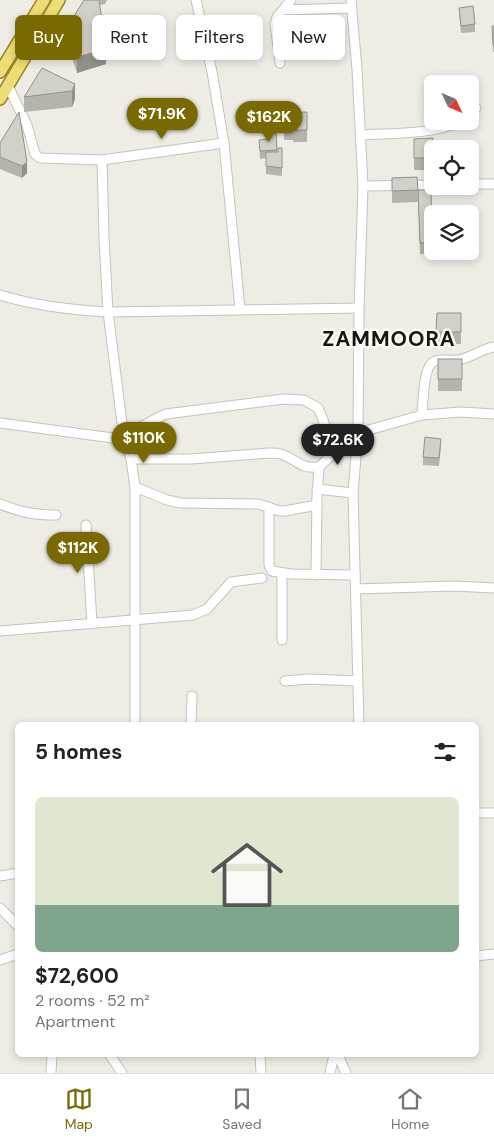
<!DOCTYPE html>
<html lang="en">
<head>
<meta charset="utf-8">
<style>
	:root { --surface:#fff; --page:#f6f6f6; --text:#222; --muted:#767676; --line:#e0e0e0; --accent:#786a01 }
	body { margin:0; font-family:"DM Sans",sans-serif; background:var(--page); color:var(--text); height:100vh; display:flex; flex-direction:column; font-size:19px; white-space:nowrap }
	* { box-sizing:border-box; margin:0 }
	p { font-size:16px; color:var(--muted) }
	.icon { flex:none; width:28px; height:28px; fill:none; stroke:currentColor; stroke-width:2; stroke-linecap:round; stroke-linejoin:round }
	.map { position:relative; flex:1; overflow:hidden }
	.drawer { position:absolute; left:15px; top:722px; width:464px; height:335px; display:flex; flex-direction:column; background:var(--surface); border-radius:8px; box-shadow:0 2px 8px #0003 }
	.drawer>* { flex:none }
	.hud { position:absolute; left:15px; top:15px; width:465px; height:45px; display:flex; gap:10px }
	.needle { width:32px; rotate:134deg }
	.buttons { position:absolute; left:424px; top:75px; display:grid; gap:10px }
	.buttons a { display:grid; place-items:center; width:55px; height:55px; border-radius:8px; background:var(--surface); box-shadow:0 2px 8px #0003; font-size:25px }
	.price { position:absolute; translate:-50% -42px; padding:0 11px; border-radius:18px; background:var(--accent); color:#fff; font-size:16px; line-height:32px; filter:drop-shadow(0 1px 2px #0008) }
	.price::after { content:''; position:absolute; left:50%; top:30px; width:15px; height:11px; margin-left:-8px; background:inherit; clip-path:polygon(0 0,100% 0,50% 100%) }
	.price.on { background:#222; color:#fff }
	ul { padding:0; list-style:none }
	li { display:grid; align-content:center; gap:10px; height:265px; padding:0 20px }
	li span { display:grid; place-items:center; height:155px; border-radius:8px; color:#555 }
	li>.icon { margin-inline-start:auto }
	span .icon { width:90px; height:90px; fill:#fffc; stroke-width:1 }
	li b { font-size:21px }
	h2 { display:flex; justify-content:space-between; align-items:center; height:60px; padding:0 20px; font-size:21px }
	.pill { padding:0 18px; border-radius:8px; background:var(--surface); box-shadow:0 2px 8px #0003; font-size:18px; line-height:45px }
	.pill.on { background:var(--accent); color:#fff }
	.menu { display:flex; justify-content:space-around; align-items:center; height:70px; border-top:1px solid var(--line); background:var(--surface); font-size:14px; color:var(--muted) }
	.menu a { display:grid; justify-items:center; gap:2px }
	.menu .on { color:var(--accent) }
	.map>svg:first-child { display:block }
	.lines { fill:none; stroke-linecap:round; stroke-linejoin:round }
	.minor-casing { stroke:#c4c3bc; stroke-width:11 }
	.major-casing { stroke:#99881c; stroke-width:14 }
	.minor { stroke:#fff; stroke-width:9 }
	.major { stroke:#ecdd79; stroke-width:11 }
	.wall { fill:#b4b3ad }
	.shaded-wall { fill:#92928d }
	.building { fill:#d1d0c9; stroke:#92928d }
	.labels { text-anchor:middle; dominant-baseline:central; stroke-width:5; stroke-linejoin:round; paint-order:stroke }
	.district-label { font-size:21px; font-weight:bold; letter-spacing:1px; fill:#171614; stroke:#fbfaf2 }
</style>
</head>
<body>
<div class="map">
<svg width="494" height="1073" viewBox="0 0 494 1073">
	<rect width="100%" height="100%" fill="#eeece5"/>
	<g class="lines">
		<defs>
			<g id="minor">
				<path d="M196,0L212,72L224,143L240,309"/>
				<path d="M351,0L357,69L363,186L359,308L358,433L353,493L359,725"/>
				<path d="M283,10L351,8"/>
				<path d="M280,63L275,24L277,17L291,0"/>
				<path d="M8,86L27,125L35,154L40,158L102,160L224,143"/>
				<path d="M470,114L476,108"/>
				<path d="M361,135C395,133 431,135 462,121"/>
				<path d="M102,160L104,238L108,312L121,415L124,436L131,459L135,487V725"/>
				<path d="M470,184H494"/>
				<path d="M363,186L432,185"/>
				<path d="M0,295C36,306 71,310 108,312L359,308"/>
				<path d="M422,415C423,404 423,364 435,361C442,359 450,361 458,360C471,358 481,349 494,347"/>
				<path d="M0,423L113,438C132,435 148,421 166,414L284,399L304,400L318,408C331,434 322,445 357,450"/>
				<path d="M358,433L422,415L461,412L494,414"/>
				<path d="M131,459H191L269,453C273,453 278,453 281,454C299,460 298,469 319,467"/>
				<path d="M135,487L167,500L181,503L258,504L280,511H285L317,505"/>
				<path d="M317,489L353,493"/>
				<path d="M0,504C20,512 34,515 56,515"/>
				<path d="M269,507V565L272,571L291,574L355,575"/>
				<path d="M86,525L92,623"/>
				<path d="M282,573V640"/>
				<path d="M316,575L317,495L319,467L340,447"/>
				<path d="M356,589L454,586L494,588"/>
				<path d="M0,631L193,615L207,609L231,582L262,578"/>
				<path d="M285,681L308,679L357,681"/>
				<path d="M191,725L192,696"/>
				<path d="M476,813H494"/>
				<path d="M0,876L18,873"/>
				<path d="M0,908L18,926"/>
				<path d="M476,956L494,954"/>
				<path d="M0,960L18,954"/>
				<path d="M110,1055L122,1073"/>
				<path d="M260,1055L261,1073"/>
				<path d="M338,1055L346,1073"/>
				<path d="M51,1073L52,1055"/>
				<path d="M330,1073L334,1055"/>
			</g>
			<g id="major">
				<path d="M0,72L44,0"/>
				<path d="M0,99L59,0"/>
			</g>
		</defs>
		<use href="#minor" class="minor-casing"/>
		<use href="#major" class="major-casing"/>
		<use href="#minor" class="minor"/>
		<use href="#major" class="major"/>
	</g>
	<g class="wall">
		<path d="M99,0H107L105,4L100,5Z"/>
		<path d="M459,8L475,24V32L461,33Z"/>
		<path d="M492,26H494V52H493Z"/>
		<path d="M67,27L106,64L77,73L67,43Z"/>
		<path d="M75,84V99L72,107L24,112V97Z"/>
		<path d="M19,112L27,173L22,178L0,169V143Z"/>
		<path d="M307,112V142H293V140H284V113Z"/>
		<path d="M276,133L277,152H278L282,148V176L266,174V158L260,159L259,140L266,139Z"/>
		<path d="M414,139L432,149V170H414Z"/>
		<path d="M417,177L418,202L392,203V178Z"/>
		<path d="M418,190L432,234L433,254H420Z"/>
		<path d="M437,313H461V344L436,343Z"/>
		<rect x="438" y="359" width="24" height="32"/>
		<path d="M441,446L439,466L423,465V457Z"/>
	</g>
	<g class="shaded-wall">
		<path d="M106,49V64L77,73V57Z"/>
		<path d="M75,84V99L72,107V91Z"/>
		<path d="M27,162V173L22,178V166Z"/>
	</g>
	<g class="building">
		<path d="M84,0H99L106,49L77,57L67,27Z"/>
		<path d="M473,6L475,24L461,26L459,8Z"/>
		<path d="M492,26H494V45H493Z"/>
		<path d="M42,68L75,84L72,91L24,97Z"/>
		<path d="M19,112L27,162L22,166L0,157V143Z"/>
		<path d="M307,112V130H293V128H284V113Z"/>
		<path d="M276,133L277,150L260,151L259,140L267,139L266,134Z"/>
		<path d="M433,138L432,158H414V139Z"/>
		<path d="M278,148H282V168L266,166V152H278Z"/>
		<path d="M417,177L418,190L392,191V178Z"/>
		<path d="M418,190H431L432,242L420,243Z"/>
		<path d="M437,313H461V332H436Z"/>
		<rect x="438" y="359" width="24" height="20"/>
		<path d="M425,437L441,439L439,458L423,457Z"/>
	</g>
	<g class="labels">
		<g class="district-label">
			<text x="389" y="339">ZAMMOORA</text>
		</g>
	</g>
</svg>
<div class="buttons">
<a><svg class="needle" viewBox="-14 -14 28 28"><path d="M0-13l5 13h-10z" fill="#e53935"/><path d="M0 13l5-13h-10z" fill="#767676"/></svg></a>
<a><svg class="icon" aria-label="locate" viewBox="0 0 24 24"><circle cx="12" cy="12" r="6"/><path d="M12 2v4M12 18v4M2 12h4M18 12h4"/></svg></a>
<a><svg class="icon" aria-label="layers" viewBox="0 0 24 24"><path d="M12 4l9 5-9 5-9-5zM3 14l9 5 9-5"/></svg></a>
</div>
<b class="price" style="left:162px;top:140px">$71.9K</b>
<b class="price" style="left:269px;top:143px">$162K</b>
<b class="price" style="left:144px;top:464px">$110K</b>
<b class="price on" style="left:338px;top:466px">$72.6K</b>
<b class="price" style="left:78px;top:574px">$112K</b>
<div class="hud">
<a class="pill on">Buy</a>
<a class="pill">Rent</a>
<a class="pill">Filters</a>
<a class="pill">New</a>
</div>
<section class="drawer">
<h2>5 homes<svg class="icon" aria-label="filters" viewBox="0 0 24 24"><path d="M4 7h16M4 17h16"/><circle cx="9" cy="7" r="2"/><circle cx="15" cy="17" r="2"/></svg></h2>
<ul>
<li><span style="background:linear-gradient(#dfe7d0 70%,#7fa58c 0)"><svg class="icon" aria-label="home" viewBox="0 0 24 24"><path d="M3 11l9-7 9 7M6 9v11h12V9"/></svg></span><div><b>$72,600</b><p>2 rooms · 52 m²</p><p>Apartment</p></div></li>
</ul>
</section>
</div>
<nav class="menu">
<a class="on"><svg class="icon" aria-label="map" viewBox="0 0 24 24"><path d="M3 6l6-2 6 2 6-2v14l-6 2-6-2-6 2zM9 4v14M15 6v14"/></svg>Map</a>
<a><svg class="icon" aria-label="saved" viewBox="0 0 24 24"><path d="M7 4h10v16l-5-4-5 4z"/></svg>Saved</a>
<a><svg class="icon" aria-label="home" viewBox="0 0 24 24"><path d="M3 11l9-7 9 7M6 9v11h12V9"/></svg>Home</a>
</nav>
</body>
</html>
